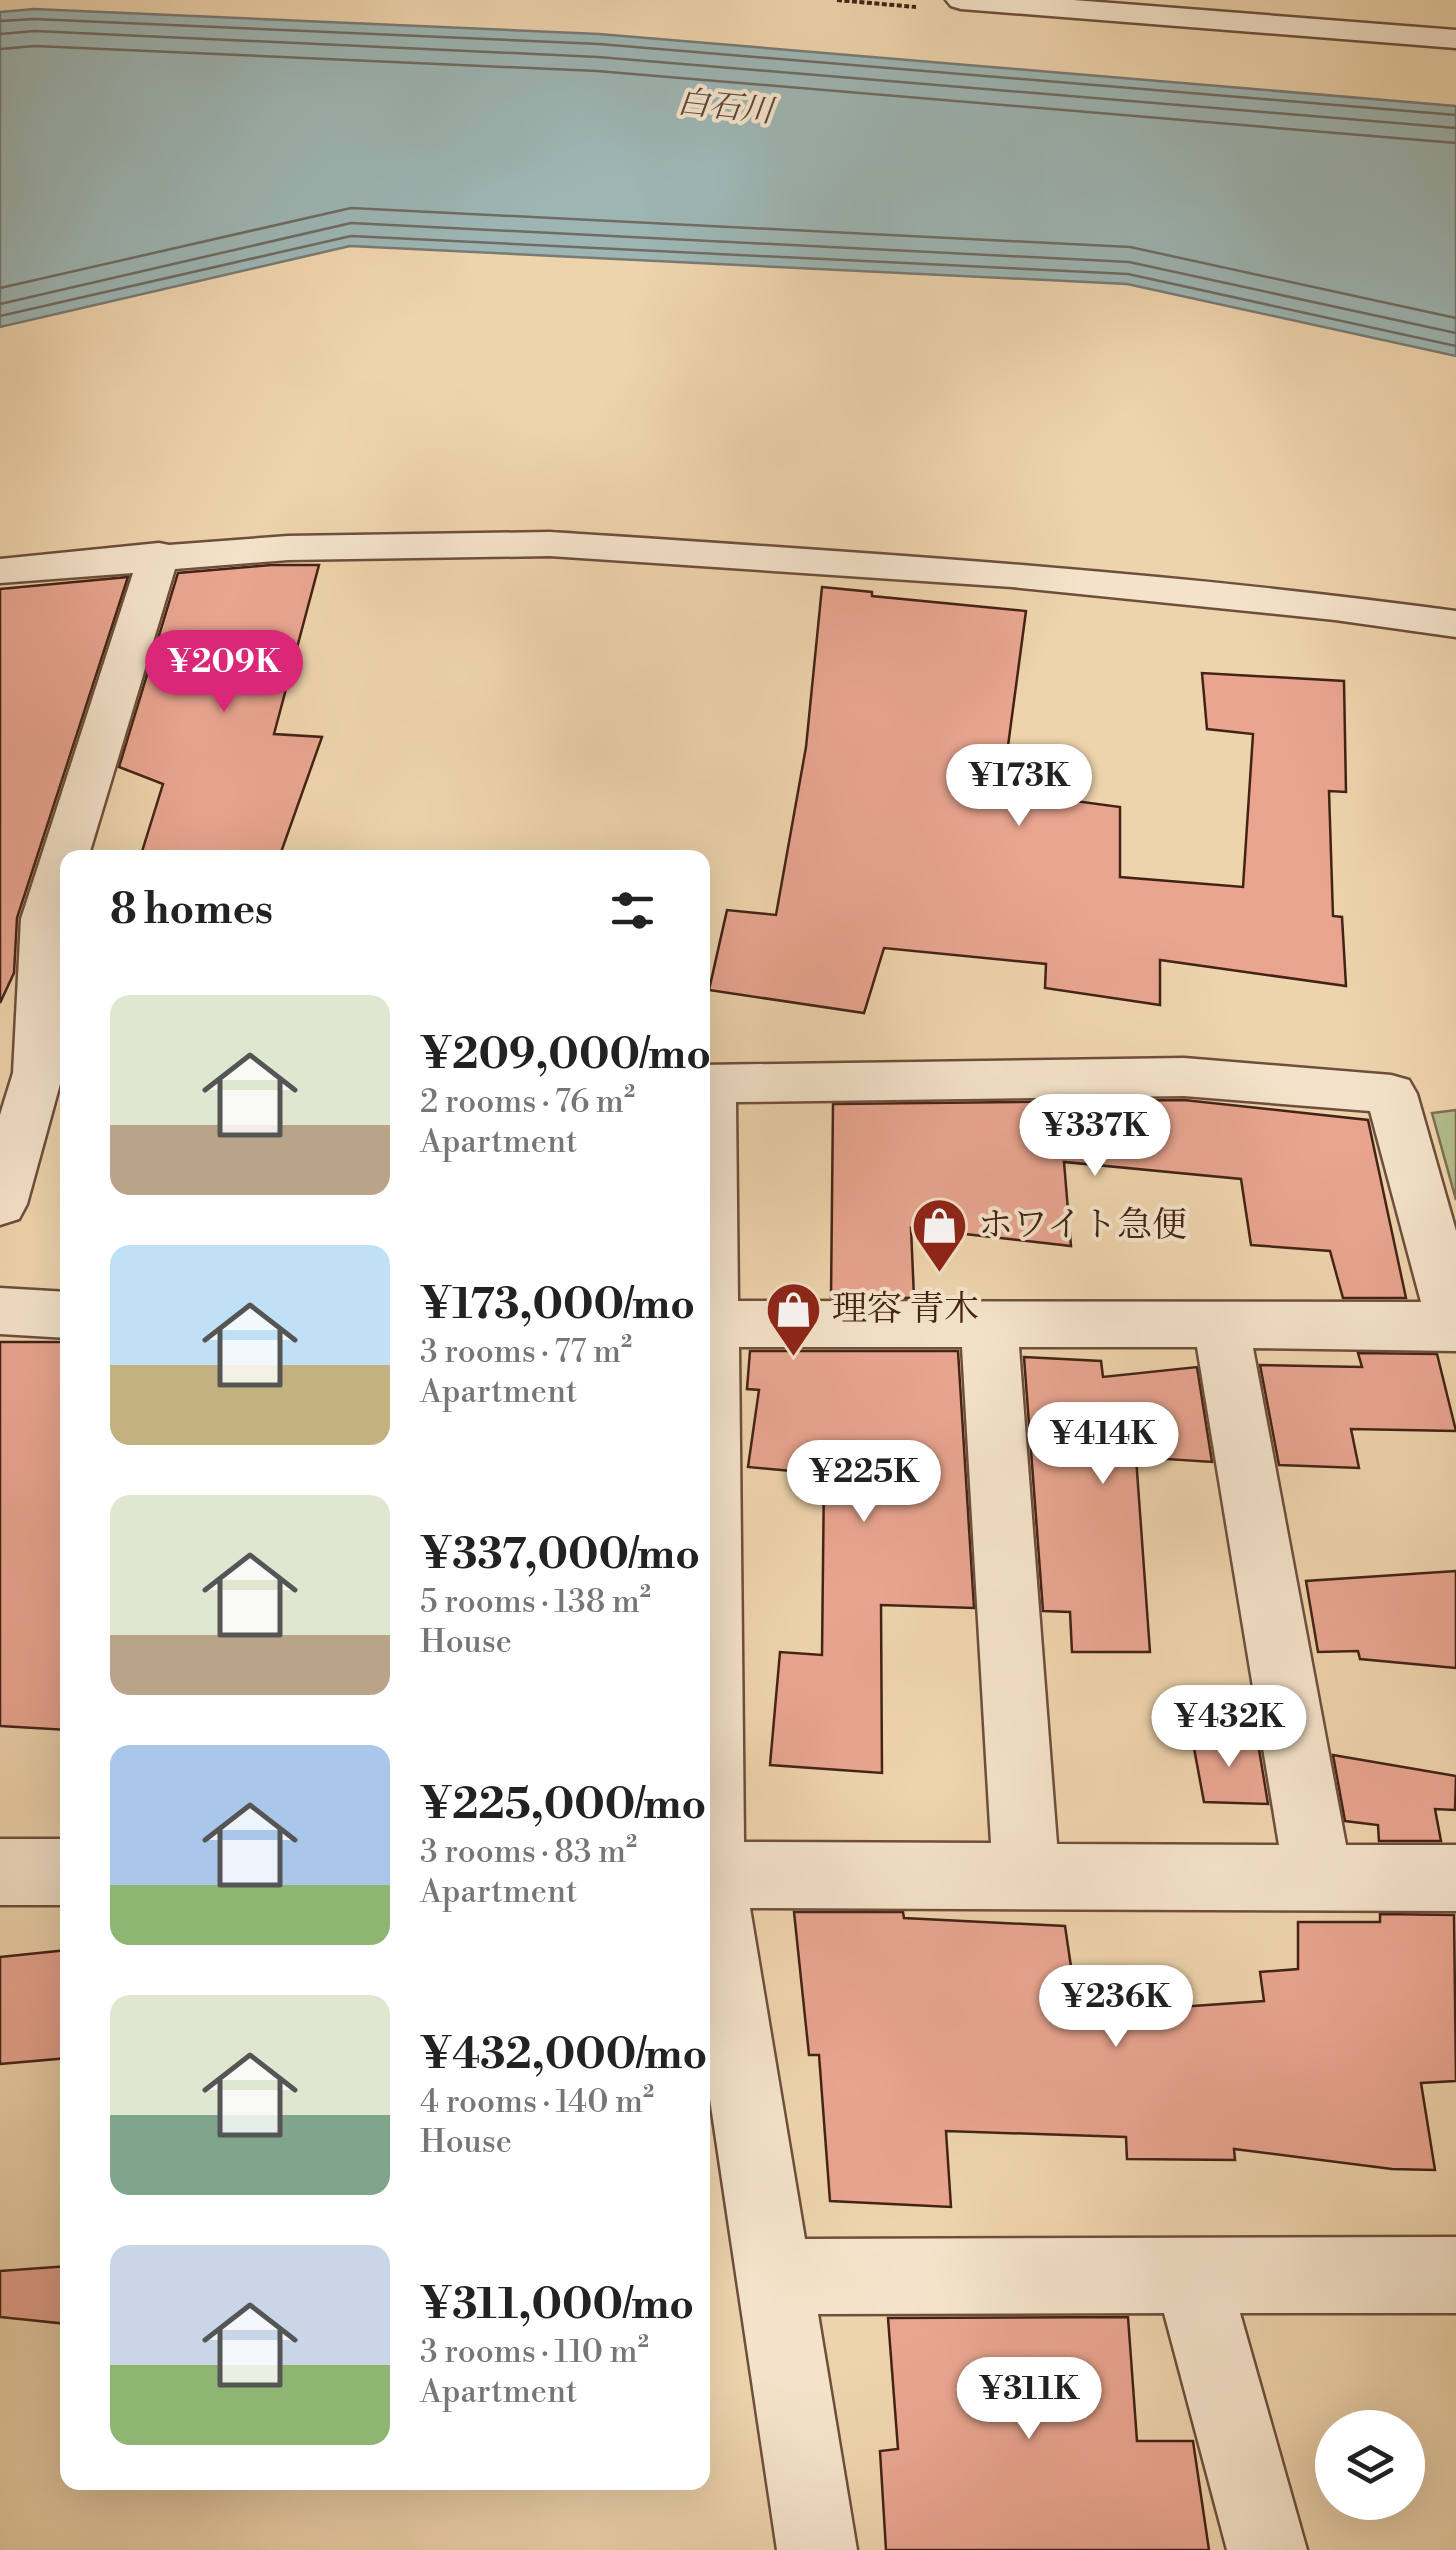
<!DOCTYPE html>
<html lang="en">
<head>
<meta charset="utf-8">
<style>
	:root { --surface:#fff; --page:#f6f6f6; --text:#222; --muted:#767676; --accent:#db2777 }
	body { margin:0; font-family:"Libre Bodoni","Noto Serif JP",serif; background:var(--page); color:var(--text); height:100vh; display:flex; flex-direction:column; font-size:38px; white-space:nowrap }
	* { box-sizing:border-box; margin:0 }
	p { font-size:32px; color:var(--muted) }
	.icon { flex:none; width:55px; height:55px; fill:none; stroke:currentColor; stroke-width:2; stroke-linecap:round; stroke-linejoin:round }
	.map { position:relative; flex:1; overflow:hidden }
	.sheet { position:absolute; left:60px; top:850px; width:650px; height:1640px; display:flex; flex-direction:column; background:var(--surface); border-radius:20px; box-shadow:0 10px 40px #0002 }
	.sheet>* { flex:none }
	.buttons { position:absolute; left:1315px; top:2410px; display:grid; gap:20px }
	.buttons a { display:grid; place-items:center; width:110px; height:110px; border-radius:50%; background:var(--surface); box-shadow:0 10px 40px #0002; font-size:50px }
	.price { position:absolute; translate:-50% -85px; padding:0 22px; border-radius:35px; background:#fff; color:#222; font-size:32px; line-height:65px; filter:drop-shadow(0 2px 5px #0008) }
	.price::after { content:''; position:absolute; left:50%; top:60px; width:30px; height:22px; margin-left:-15px; background:inherit; clip-path:polygon(0 0,100% 0,50% 100%) }
	.price.active { background:var(--accent); color:#fff }
	ul { padding:0; list-style:none }
	li { display:flex; align-items:center; gap:30px; height:250px; padding:0 50px }
	li span { display:grid; place-items:center; flex:none; width:280px; height:200px; border-radius:20px; color:#555 }
	li>.icon { margin-inline-start:auto }
	span .icon { width:120px; height:120px; fill:#fffc; stroke-width:1 }
	li b { font-size:42px }
	h2 { display:flex; justify-content:space-between; align-items:center; height:120px; padding:0 50px; font-size:42px }
	.map>svg:first-child { display:block }
	.green { fill:#b4be8e; stroke:#7c7052; stroke-width:2.5 }
	.water { fill:#9db6b4; stroke:#797b75; stroke-width:2.5 }
	.lines { fill:none; stroke-linecap:round; stroke-linejoin:round }
	.shore { stroke:#706c65; stroke-width:2.5 }
	.building { fill:#e9a590; stroke:#432316; stroke-width:2.5 }
	.minor-casing { stroke:#6e4f3c; stroke-width:5 }
	.path { stroke:#432316; stroke-width:4; stroke-dasharray:5 2.5; stroke-linecap:butt }
	.minor { fill:#f4e3ca; fill-rule:evenodd }
	.labels { text-anchor:middle; dominant-baseline:central; stroke-width:8; stroke-linejoin:round; paint-order:stroke }
	.far-water-label { font-size:32px; font-style:italic; fill:#5a483e; stroke:#f4e3ca }
	.poi-label { font-size:35px; fill:#432316; stroke:#f4e3ca; text-anchor:start }
</style>
</head>
<body>
<div class="map">
<svg width="1456" height="2550" viewBox="0 0 1456 2550">
	<rect width="100%" height="100%" fill="#eed4ad"/>
	<filter id="stains"><feTurbulence type="fractalNoise" baseFrequency=".002" numOctaves="4"/><feColorMatrix values="0 0 0 0 .2 0 0 0 0 .09 0 0 0 0 .02 0 0 0 .5 -.17"/></filter>
	<radialGradient id="worn" r=".72"><stop offset=".6" stop-color="#630" stop-opacity="0"/><stop offset="1" stop-color="#630" stop-opacity=".3"/></radialGradient>
	<path class="green" d="M1456,1110V1200L1432,1113Z"/>
	<path class="water" d="M34,9L599,34L1456,106V356L1127,284L350,246L0,327V12Z"/>
	<g class="lines">
		<g class="shore">
			<path d="M0,21L34,19L599,44L1456,115"/>
			<path d="M0,34L35,31L598,57L1456,128"/>
			<path d="M0,49L35,46L597,71L1456,143"/>
			<path d="M0,288L351,208L1130,247L1456,318"/>
			<path d="M0,304L351,223L1129,262L1456,333"/>
			<path d="M0,316L351,236L1128,274L1456,346"/>
		</g>
	</g>
	<g class="building">
		<path d="M271,565H319L274,734L322,737L279,858H140L163,784L119,767L178,573Z"/>
		<path d="M128,577L17,918L14,973L0,1003V589Z"/>
		<path d="M822,587L872,592V596L1026,611L1002,791L1120,807V877L1243,887L1253,734L1207,729L1202,673L1344,681L1346,792L1329,791L1333,916L1342,917L1346,986L1160,960V1005L1045,988L1046,964L884,948L864,1013L709,990L727,910L776,915L806,747Z"/>
		<path d="M1184,1100L1368,1120L1406,1298H1343L1330,1251L1251,1245L1241,1179L1064,1162L1071,1246L911,1228L914,1298L831,1297L833,1104Z"/>
		<path d="M0,1342H68V1730L0,1726Z"/>
		<path d="M750,1351H958L974,1608L881,1605L882,1773L770,1765L780,1652L822,1655L824,1474L748,1467L759,1390L747,1389Z"/>
		<path d="M1358,1353L1437,1354L1456,1431L1351,1429L1359,1468L1279,1465L1260,1365L1362,1367Z"/>
		<path d="M1024,1357L1101,1361L1103,1377L1197,1367L1212,1462L1136,1457L1150,1652H1072L1070,1612L1043,1611Z"/>
		<path d="M1456,1571V1668L1360,1659L1358,1651L1318,1652L1306,1581Z"/>
		<path d="M1191,1732L1258,1743L1268,1804L1204,1802Z"/>
		<path d="M1333,1755L1456,1776L1455,1810L1435,1809L1441,1841H1379L1378,1825L1345,1821Z"/>
		<path d="M794,1912H903L904,1918L1065,1926L1078,2014L1264,2001L1260,1972L1298,1969V1922H1380V1914L1454,1915L1456,2081L1421,2083L1435,2170L1392,2169L1234,2149L1235,2160L1127,2159L1126,2137L946,2131L951,2207L830,2201L819,2055H809Z"/>
		<path d="M68,1950V2058L0,2064V1957Z"/>
		<path d="M68,2266V2324L0,2317V2271Z"/>
		<path d="M1128,2317L1137,2441H1193L1209,2550H886L880,2451L898,2449L888,2318Z"/>
	</g>
	<g class="lines">
		<defs>
			<g id="minor">
				<path d="M946,0H1073L1456,30V48L961,9L951,6Z"/>
				<path d="M550,532C853,552 1155,570 1456,611V637L1335,620L1012,587L550,556L288,560L175,569L88,858H68L63,1073L27,1204L19,1219L0,1225V1115L13,1073L21,919L133,573L0,583V559L159,543L169,545L288,536Z"/>
				<path d="M1184,1058L1391,1075L1409,1080L1417,1094L1456,1231V1351L1253,1348L1346,1845H1456V1911L750,1908L805,2239L1456,2237V2313H1240L1307,2550H1227L1164,2313L818,2314L857,2550H777L702,2045V1065ZM1184,1096L1370,1111L1421,1302L738,1301L736,1102ZM739,1347H962L991,1843L744,1842ZM1019,1347H1197L1279,1845L1057,1844Z"/>
				<path d="M0,1288L68,1292V1338L0,1334Z"/>
				<rect x="0" y="1839" width="68" height="66"/>
			</g>
		</defs>
		<use href="#minor" class="minor-casing"/>
		<path class="path" d="M837,0L916,7"/>
		<use href="#minor" class="minor"/>
	</g>
	<defs>
		<symbol id="shop-pin" viewBox="-11 -11 22 30"><path d="M0 17L-7.5 6A9.5 9.5 0 1 1 7.5 6Z" fill="#8f2418" stroke="#f4e3ca"/><path d="M-5-2.5h2.3a2.7 3.5 0 0 1 5.4 0H5L5.5 6h-11ZM-1.5-2.5h3a1.5 2.3 0 0 0-3 0Z" fill="#fff"/></symbol>
	</defs>
	<g fill-rule="evenodd">
		<use href="#shop-pin" x="908" y="1194" width="63" height="86"/>
		<use href="#shop-pin" x="762" y="1278" width="63" height="86"/>
	</g>
	<g class="labels">
		<g class="far-water-label">
			<text transform="translate(725 107) rotate(6)">白石川</text>
		</g>
		<g class="poi-label">
			<text x="978" y="1225">ホワイト急便</text>
			<text x="832" y="1309">理容 青木</text>
		</g>
	</g>
	<rect width="100%" height="100%" filter="url(#stains)"/>
	<rect width="100%" height="100%" fill="url(#worn)"/>
</svg>
<div class="buttons">
<a><svg class="icon" aria-label="layers" viewBox="0 0 24 24"><path d="M12 4l9 5-9 5-9-5zM3 14l9 5 9-5"/></svg></a>
</div>
<b class="price active" style="left:224px;top:715px">¥209K</b>
<b class="price" style="left:1019px;top:829px">¥173K</b>
<b class="price" style="left:1095px;top:1179px">¥337K</b>
<b class="price" style="left:1103px;top:1487px">¥414K</b>
<b class="price" style="left:864px;top:1525px">¥225K</b>
<b class="price" style="left:1229px;top:1770px">¥432K</b>
<b class="price" style="left:1116px;top:2050px">¥236K</b>
<b class="price" style="left:1029px;top:2442px">¥311K</b>
<section class="sheet">
<h2>8 homes<svg class="icon" aria-label="filters" viewBox="0 0 24 24"><path d="M4 7h16M4 17h16"/><circle cx="9" cy="7" r="2"/><circle cx="15" cy="17" r="2"/></svg></h2>
<ul>
<li><span style="background:linear-gradient(#dfe7d0 65%,#b9a48a 0)"><svg class="icon" aria-label="home" viewBox="0 0 24 24"><path d="M3 11l9-7 9 7M6 9v11h12V9"/></svg></span><div><b>¥209,000/mo</b><p>2 rooms · 76 m²</p><p>Apartment</p></div></li>
<li><span style="background:linear-gradient(#bfe0f5 60%,#c2b280 0)"><svg class="icon" aria-label="home" viewBox="0 0 24 24"><path d="M3 11l9-7 9 7M6 9v11h12V9"/></svg></span><div><b>¥173,000/mo</b><p>3 rooms · 77 m²</p><p>Apartment</p></div></li>
<li><span style="background:linear-gradient(#dfe7d0 70%,#b9a48a 0)"><svg class="icon" aria-label="home" viewBox="0 0 24 24"><path d="M3 11l9-7 9 7M6 9v11h12V9"/></svg></span><div><b>¥337,000/mo</b><p>5 rooms · 138 m²</p><p>House</p></div></li>
<li><span style="background:linear-gradient(#a9c7e8 70%,#8fb573 0)"><svg class="icon" aria-label="home" viewBox="0 0 24 24"><path d="M3 11l9-7 9 7M6 9v11h12V9"/></svg></span><div><b>¥225,000/mo</b><p>3 rooms · 83 m²</p><p>Apartment</p></div></li>
<li><span style="background:linear-gradient(#dfe7d0 60%,#7fa58c 0)"><svg class="icon" aria-label="home" viewBox="0 0 24 24"><path d="M3 11l9-7 9 7M6 9v11h12V9"/></svg></span><div><b>¥432,000/mo</b><p>4 rooms · 140 m²</p><p>House</p></div></li>
<li><span style="background:linear-gradient(#c9d6e8 60%,#8fb573 0)"><svg class="icon" aria-label="home" viewBox="0 0 24 24"><path d="M3 11l9-7 9 7M6 9v11h12V9"/></svg></span><div><b>¥311,000/mo</b><p>3 rooms · 110 m²</p><p>Apartment</p></div></li>
</ul>
</section>
</div>
</body>
</html>
